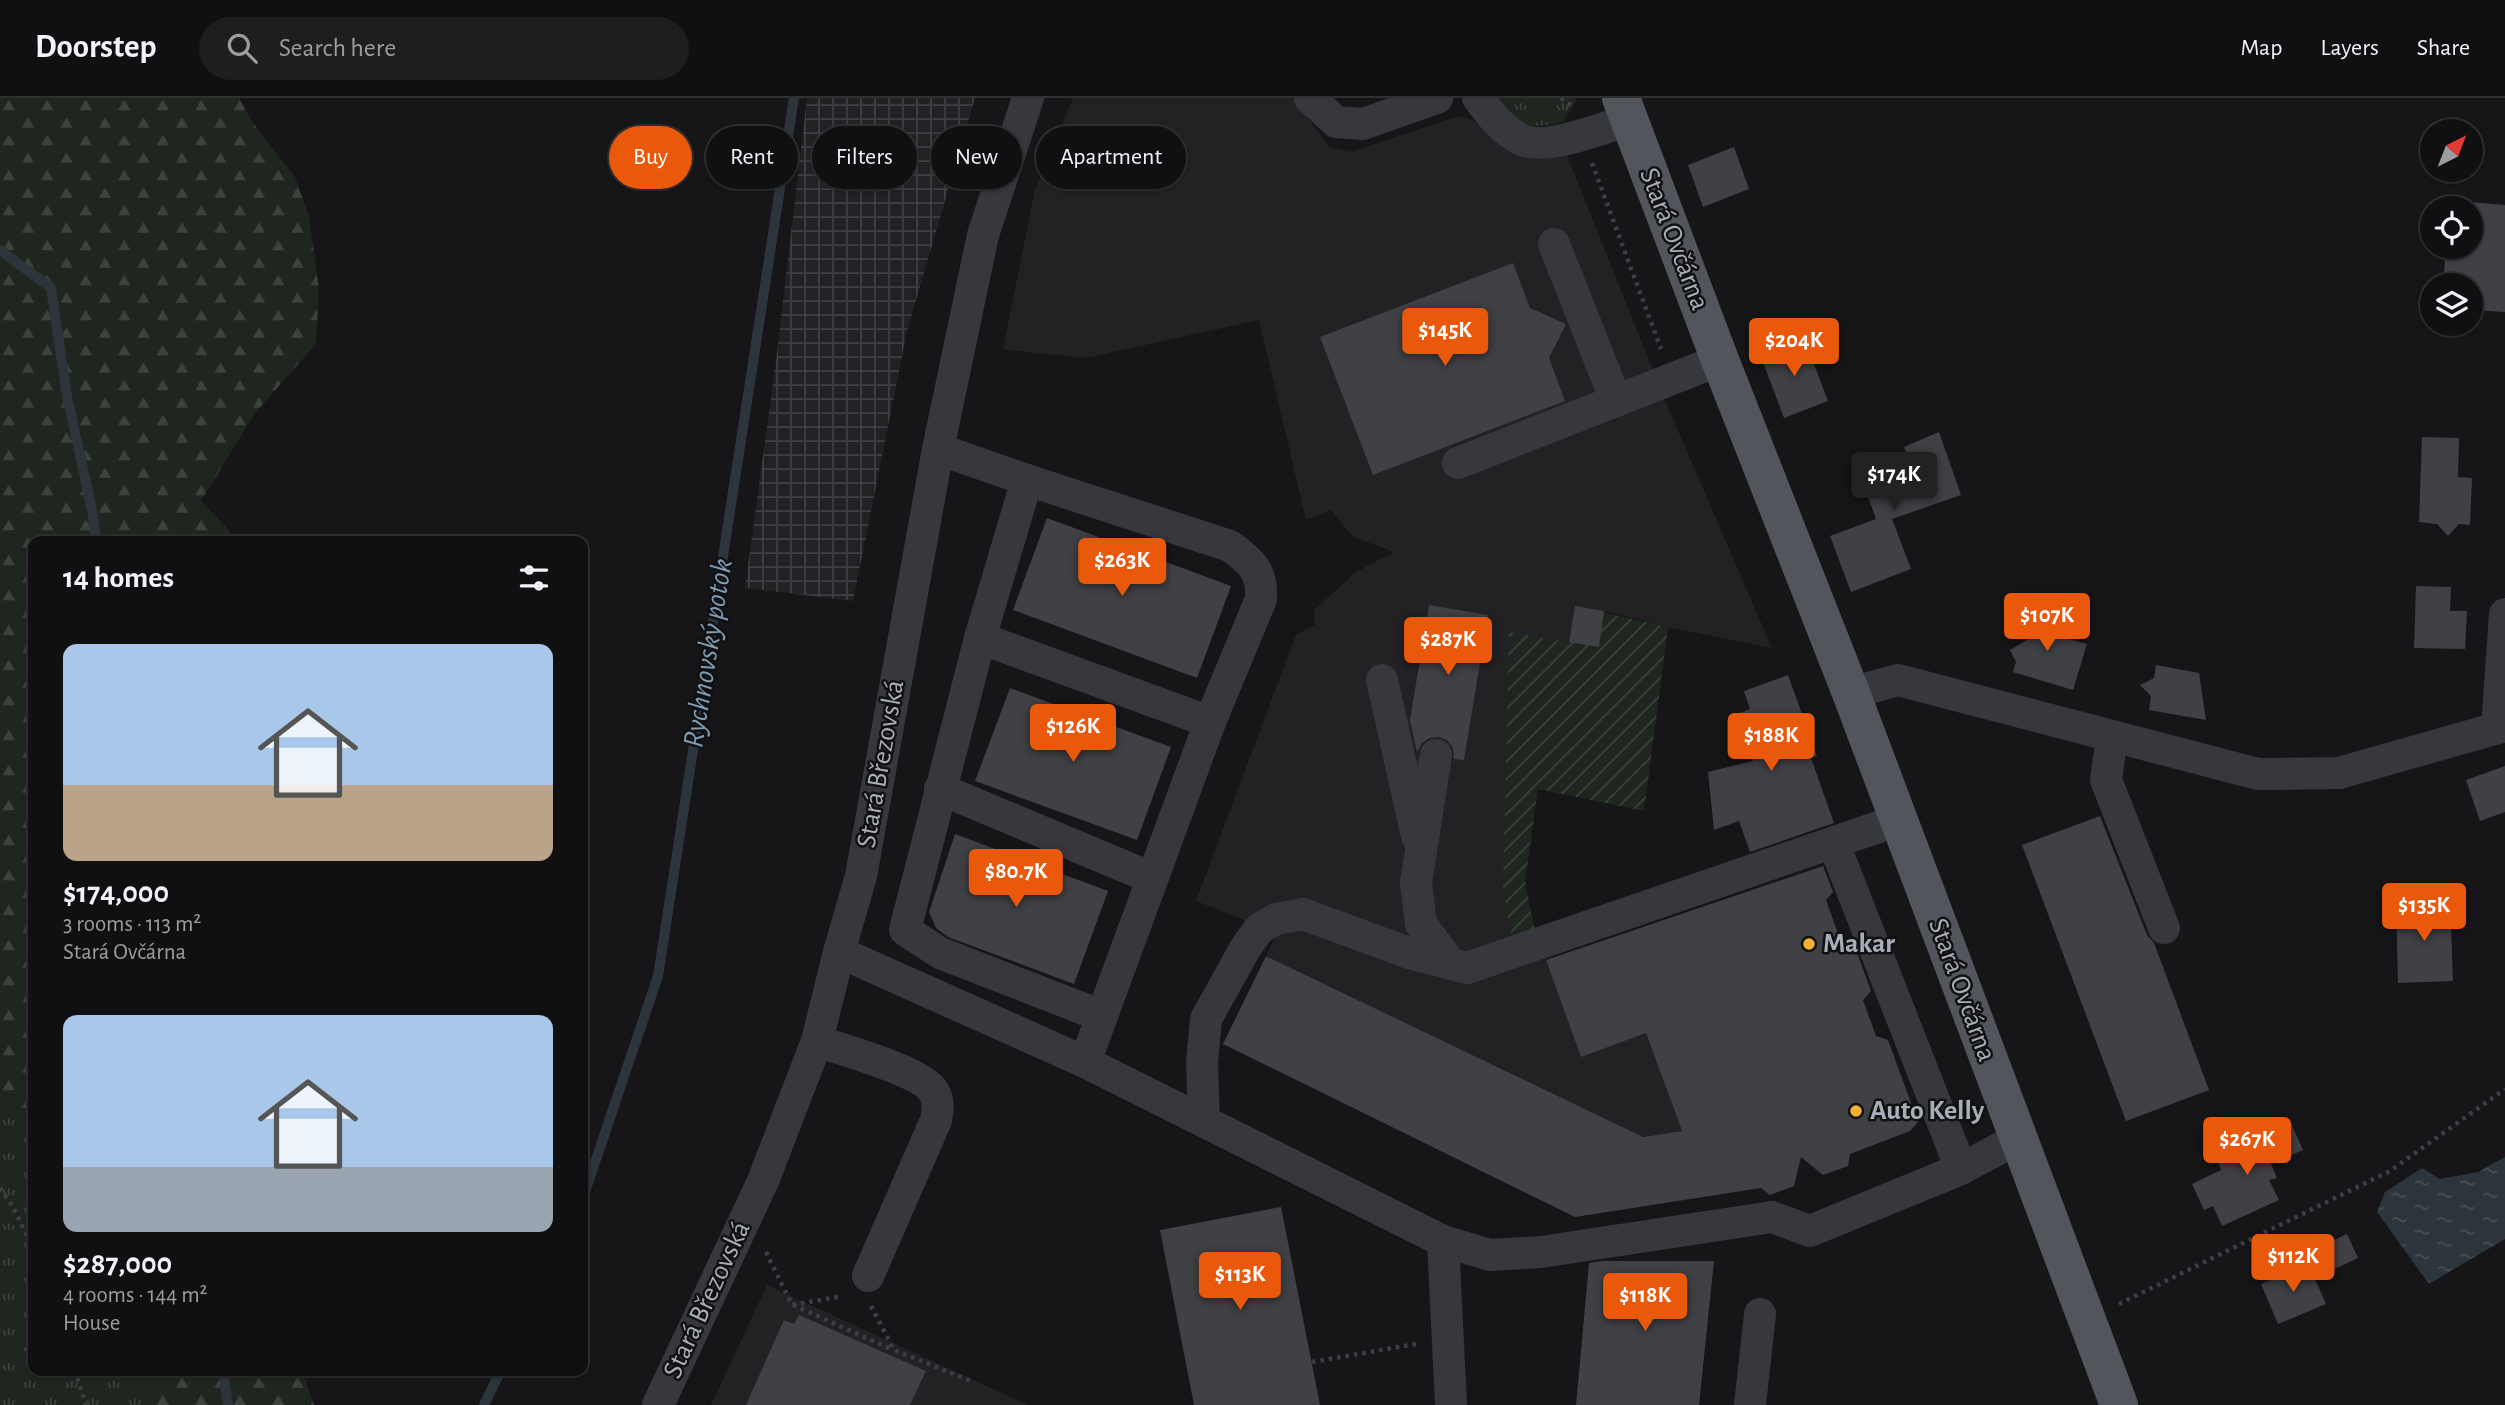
<!DOCTYPE html>
<html lang="en">
<head>
<meta charset="utf-8">
<style>
	:root { --surface:#101012; --page:#1e1e20; --text:#f1f3f6; --muted:#9c9d9f; --line:#303032; --accent:#ea580c }
	body { margin:0; font-family:"Alegreya Sans",sans-serif; background:var(--page); color:var(--text); height:100vh; display:flex; flex-direction:column; font-size:26px; white-space:nowrap }
	* { box-sizing:border-box; margin:0 }
	p { font-size:23px; color:var(--muted) }
	.icon { flex:none; width:38px; height:38px; fill:none; stroke:currentColor; stroke-width:2; stroke-linecap:round; stroke-linejoin:round }
	.map { position:relative; flex:1; overflow:hidden }
	.drawer { position:absolute; left:28px; top:438px; width:560px; height:840px; display:flex; flex-direction:column; background:var(--surface); border-radius:14px; box-shadow:0 2px 5px #0004,0 0 0 2px var(--line) }
	.drawer>* { flex:none }
	.hud { position:absolute; left:609px; top:28px; width:665px; height:63px; display:flex; gap:14px }
	.needle { width:46px; rotate:42deg }
	.tools { position:absolute; left:2420px; top:21px; display:grid; gap:14px }
	.tools a { display:grid; place-items:center; width:63px; height:63px; border-radius:50%; background:var(--surface); box-shadow:0 2px 5px #0004,0 0 0 2px var(--line); font-size:35px }
	.price { position:absolute; translate:-50% -60px; padding:0 16px; border-radius:7px; background:var(--accent); color:#fff; font-size:23px; line-height:46px; filter:drop-shadow(0 2px 4px #0008) }
	.price::after { content:''; position:absolute; left:50%; top:42px; width:21px; height:16px; margin-left:-10px; background:inherit; clip-path:polygon(0 0,100% 0,50% 100%) }
	.price.selected { background:#222; color:#fff }
	ul { padding:0; list-style:none }
	li { display:grid; align-content:center; gap:14px; height:371px; padding:0 35px }
	li span { display:grid; place-items:center; height:217px; border-radius:14px; color:#555 }
	li>.icon { margin-inline-start:auto }
	span .icon { width:126px; height:126px; fill:#fffc; stroke-width:1 }
	li b { font-size:30px }
	h2 { display:flex; justify-content:space-between; align-items:center; height:84px; padding:0 35px; font-size:30px }
	.pill { padding:0 24px; border-radius:32px; background:var(--surface); box-shadow:0 2px 5px #0004,0 0 0 2px var(--line); font-size:24px; line-height:63px }
	.pill.selected { background:var(--accent); color:#fff }
	header { display:flex; align-items:center; gap:42px; box-sizing:border-box; height:98px; padding:0 35px; background:var(--surface); border-bottom:2px solid var(--line) }
	header strong { font-size:33px }
	nav { display:flex; gap:38px; margin-inline-start:auto; font-size:24px }
	.search { width:490px; height:63px; background:var(--page); display:flex; align-items:center; gap:18px; box-sizing:border-box; padding:0 24px; border-radius:38px; color:var(--muted); font-size:26px }
	.map>svg:first-child { display:block }
	.built { fill:#222225 }
	.industrial { fill:url(#industrial-grid) }
	.grass { fill:url(#grass-tufts) }
	.forest { fill:url(#forest-firs) }
	.garden { fill:url(#garden-furrows) }
	.water { fill:url(#water-ripples) }
	.lines { fill:none; stroke-linecap:round; stroke-linejoin:round }
	.stream { stroke:#2c353c; stroke-width:10 }
	.building { fill:#404145 }
	.path { stroke:#3d3f44; stroke-width:4.5; stroke-dasharray:3.5 5; stroke-linecap:butt }
	.minor { stroke:#37383d; stroke-width:32 }
	.major { stroke:#53555c; stroke-width:38 }
	.poi-dot { fill:#f2b134; stroke:#111113; stroke-width:2.5 }
	.labels { text-anchor:middle; dominant-baseline:central; stroke-width:5; stroke-linejoin:round; paint-order:stroke }
	.street-label { font-size:28px; fill:#a8adb8; stroke:#111113 }
	.poi-label { font-size:28px; font-weight:bold; fill:#a8adb8; stroke:#111113; text-anchor:start }
	.water-label { font-size:30px; font-style:italic; fill:#7f9bb3; stroke:#111113 }
</style>
</head>
<body>
<header>
<strong>Doorstep</strong>
<div class="search"><svg class="icon" aria-label="search" viewBox="0 0 24 24"><circle cx="10" cy="10" r="6"/><path d="M15 15l6 6"/></svg>Search here</div>
<nav><a>Map</a><a>Layers</a><a>Share</a></nav>
</header>
<div class="map">
<svg width="2505" height="1307" viewBox="0 0 2505 1307">
	<defs>
		<pattern id="industrial-grid" width="8" height="8" patternUnits="userSpaceOnUse" patternTransform="scale(1.75)"><rect width="8" height="8" fill="#222225"/><path d="M0 4h8M4 0v8" fill="none" stroke="#3f3f43"/></pattern>
		<pattern id="grass-tufts" width="24" height="20" patternUnits="userSpaceOnUse" patternTransform="scale(1.75)"><rect width="24" height="20" fill="#1e261f"/><path d="M3 7l-1-3M5 7V3M7 7l1-3M15 17l-1-3M17 17v-4M19 17l1-3" fill="none" stroke="#3c433d"/></pattern>
		<pattern id="forest-firs" width="22" height="20" patternUnits="userSpaceOnUse" patternTransform="scale(1.75)"><rect width="22" height="20" fill="#1e261f"/><path d="M5 1l3.5 6h-7zM16 11l3.5 6h-7z" fill="#3c433d"/></pattern>
		<pattern id="garden-furrows" width="10" height="10" patternUnits="userSpaceOnUse" patternTransform="scale(1.75)"><rect width="10" height="10" fill="#1e261f"/><path d="M-1 1l2-2M0 10L10 0M9 11l2-2" fill="none" stroke="#3c433d"/></pattern>
		<pattern id="water-ripples" width="26" height="14" patternUnits="userSpaceOnUse" patternTransform="scale(1.75)"><rect width="26" height="14" fill="#2c353c"/><path d="M2 4q2-2 4 0t4 0M15 11q2-2 4 0t4 0" fill="none" stroke="#485056"/></pattern>
	</defs>
	<rect width="100%" height="100%" fill="#161618"/>
	<g class="built">
		<path d="M1073,0H1292L1330,49L1350,54L1459,18L1473,22L1511,50L1565,53L1666,305L1772,550L1668,529L1604,513L1575,509L1569,544L1503,789L1535,832L1581,958L1646,935L1682,1033L1613,1043L1620,1028L1266,858L1277,835L1196,803L1296,537L1315,527L1314,512L1356,474L1394,454L1353,439L1331,412L1306,422L1259,222L1086,260L1003,251L1035,92Z"/>
		<path d="M767,1187L1028,1307H711Z"/>
	</g>
	<path class="industrial" d="M807,0H975L907,233L853,503L745,490L776,263Z"/>
	<g class="grass">
		<path d="M1499,0H1574L1577,2L1563,24C1547,28 1526,31 1511,21C1505,17 1500,7 1496,2Z"/>
		<path d="M0,991L33,1029V1272H146L155,1307H0Z"/>
	</g>
	<g class="forest">
		<path d="M0,0H239L253,25L295,79L309,119L319,191L316,246L255,315L201,403L228,431L234,443H33V1029L0,991Z"/>
		<path d="M146,1272H302L314,1307H155Z"/>
	</g>
	<path class="garden" d="M1575,508L1668,529L1644,713L1538,691L1525,784L1535,832L1512,841L1503,789L1509,534L1569,544Z"/>
	<path class="water" d="M2505,1059V1141L2429,1186L2377,1114L2385,1094L2422,1070L2440,1081L2478,1074Z"/>
	<g class="lines">
		<g class="stream">
			<path d="M0,152L51,190L67,298L92,412L96,443"/>
			<path d="M583,1100L658,878L794,0"/>
			<path d="M223,1272L228,1307"/>
			<path d="M484,1307L501,1272"/>
		</g>
	</g>
	<g class="building">
		<path d="M1734,49L1749,91L1703,109L1688,67Z"/>
		<path d="M2469,104L2505,107V214L2471,212V187H2463L2464,175L2444,174L2446,149H2471V110H2468Z"/>
		<path d="M1513,165L1530,210L1566,226L1549,260L1565,303L1373,377L1320,239Z"/>
		<path d="M1804,240L1828,303L1784,320L1760,256Z"/>
		<path d="M1939,334L1961,397L1892,421L1911,471L1851,494L1830,438L1876,421L1861,379L1909,362L1904,349Z"/>
		<path d="M2422,339L2459,340L2458,379L2472,380L2470,427L2459,426L2448,438L2437,426L2419,424Z"/>
		<path d="M1047,420L1231,488L1197,580L1013,512Z"/>
		<path d="M2416,488L2451,489L2450,513H2467L2465,551L2414,550Z"/>
		<path d="M1429,507L1488,517L1464,662L1454,661L1453,650L1447,642L1439,639L1429,640L1422,645L1417,654L1410,622Z"/>
		<path d="M1575,508L1604,513L1599,549L1569,544Z"/>
		<path d="M2011,509L2071,536L2069,541L2087,546L2073,592L2013,574L2016,564L2010,552L2027,542Z"/>
		<path d="M2156,567L2199,575L2206,622L2149,612L2151,598L2140,587L2154,580Z"/>
		<path d="M1788,577L1817,658L1811,660L1834,725L1750,754L1739,723L1714,732L1708,674L1753,663L1737,616L1750,611L1744,593Z"/>
		<path d="M1010,590L1171,649L1137,742L975,683Z"/>
		<path d="M2505,668V714L2480,723L2466,682Z"/>
		<path d="M2100,718L2147,837L2154,845L2209,992L2126,1023L2022,747Z"/>
		<path d="M955,736L1108,793L1074,886L948,839L936,830L929,814Z"/>
		<path d="M1823,768L1833,794L1826,802L1845,855L1858,857L1871,893L1863,902L1876,938L1888,942L1918,1024L1910,1033L1850,1056L1848,1068L1823,1077L1801,1059L1794,1088L1770,1097L1761,1090L1575,1119L1223,946L1266,858L1643,1039L1682,1033L1646,935L1581,959L1546,862Z"/>
		<path d="M2450,804L2453,883L2398,885L2396,806Z"/>
		<path d="M2291,1025L2303,1052L2273,1065L2263,1046L2277,1080L2269,1082L2279,1102L2222,1128L2213,1108L2204,1112L2192,1086L2221,1072L2218,1064L2262,1044L2259,1039Z"/>
		<path d="M1281,1109L1320,1307H1194L1160,1132Z"/>
		<path d="M2347,1136L2358,1160L2326,1175L2315,1151Z"/>
		<path d="M1602,1163H1714L1699,1307H1576L1589,1165Z"/>
		<path d="M2308,1165L2326,1206L2278,1226L2261,1186Z"/>
		<path d="M799,1217L926,1273L910,1307H746L784,1222L794,1226Z"/>
	</g>
	<g class="lines">
		<g class="path">
			<path d="M1561,0L1572,8"/>
			<path d="M1592,65L1661,251"/>
			<path d="M0,1090L13,1109L33,1150"/>
			<path d="M766,1154L792,1207L843,1198"/>
			<path d="M2119,1206L2390,1073L2505,991"/>
			<path d="M793,1207L893,1252"/>
			<path d="M871,1208L894,1252L971,1283"/>
			<path d="M1312,1264L1416,1246"/>
			<path d="M75,1272L86,1307"/>
		</g>
		<g class="minor">
			<path d="M1310,0L1336,24L1363,26L1437,0"/>
			<path d="M1478,0C1490,16 1503,33 1522,42C1546,53 1603,30 1629,22"/>
			<path d="M1554,146L1616,303"/>
			<path d="M938,351L1027,382L1230,448C1251,463 1263,474 1261,501L1210,624L1085,964"/>
			<path d="M1458,365L1720,262"/>
			<path d="M1027,382L980,540L905,832L940,855L1102,918"/>
			<path d="M980,540L1210,624"/>
			<path d="M1382,582L1417,738"/>
			<path d="M1851,595L1898,582L2258,676L2339,675L2505,628"/>
			<path d="M2497,630L2505,516"/>
			<path d="M2112,638L2106,682L2164,830"/>
			<path d="M1436,657L1416,785L1421,826L1450,865"/>
			<path d="M940,691L1152,780"/>
			<path d="M1834,746L1961,1071"/>
			<path d="M839,854L1085,964L1443,1143L1490,1157L1541,1154L1772,1119L1810,1133L1961,1071L2017,1041"/>
			<path d="M817,943C842,952 922,973 934,994C939,1003 938,1012 936,1022L868,1178"/>
			<path d="M1204,1023L1202,964L1206,921L1246,849L1259,831L1276,821L1303,816L1409,855L1467,870L1899,722"/>
			<path d="M1443,1143L1451,1307"/>
			<path d="M658,1307L763,1083L817,943L839,854L861,778L938,351L983,137L1028,0"/>
			<path d="M1750,1307L1760,1216"/>
		</g>
		<path class="major" d="M1621,0L1720,262L1851,595L2119,1307"/>
	</g>
	<g class="poi-dot">
		<circle cx="1809" cy="846" r="7"/>
		<circle cx="1856" cy="1013" r="7"/>
	</g>
	<g class="labels">
		<g class="street-label">
			<text transform="translate(1674 141) rotate(69)">Stará Ovčárna</text>
			<text transform="translate(881 666) rotate(-80)">Stará Březovská</text>
			<text transform="translate(1962 892) rotate(70)">Stará Ovčárna</text>
			<text transform="translate(707 1202) rotate(-65)">Stará Březovská</text>
		</g>
		<g class="poi-label">
			<text x="1823" y="846">Makar</text>
			<text x="1870" y="1013">Auto Kelly</text>
		</g>
		<g class="water-label">
			<text transform="translate(708 555) rotate(-81)">Rychnovský potok</text>
		</g>
	</g>
</svg>
<div class="tools">
<a><svg class="needle" viewBox="-14 -14 28 28"><path d="M0-13l5 13h-10z" fill="#e53935"/><path d="M0 13l5-13h-10z" fill="#9c9d9f"/></svg></a>
<a><svg class="icon" aria-label="locate" viewBox="0 0 24 24"><circle cx="12" cy="12" r="6"/><path d="M12 2v4M12 18v4M2 12h4M18 12h4"/></svg></a>
<a><svg class="icon" aria-label="layers" viewBox="0 0 24 24"><path d="M12 4l9 5-9 5-9-5zM3 14l9 5 9-5"/></svg></a>
</div>
<b class="price" style="left:1445px;top:270px">$145K</b>
<b class="price" style="left:1794px;top:280px">$204K</b>
<b class="price selected" style="left:1894px;top:414px">$174K</b>
<b class="price" style="left:1122px;top:500px">$263K</b>
<b class="price" style="left:2047px;top:555px">$107K</b>
<b class="price" style="left:1448px;top:579px">$287K</b>
<b class="price" style="left:1073px;top:666px">$126K</b>
<b class="price" style="left:1771px;top:675px">$188K</b>
<b class="price" style="left:1016px;top:811px">$80.7K</b>
<b class="price" style="left:2424px;top:845px">$135K</b>
<b class="price" style="left:2247px;top:1079px">$267K</b>
<b class="price" style="left:2293px;top:1196px">$112K</b>
<b class="price" style="left:1240px;top:1214px">$113K</b>
<b class="price" style="left:1645px;top:1235px">$118K</b>
<div class="hud">
<a class="pill selected">Buy</a>
<a class="pill">Rent</a>
<a class="pill">Filters</a>
<a class="pill">New</a>
<a class="pill">Apartment</a>
</div>
<section class="drawer">
<h2>14 homes<svg class="icon" aria-label="filters" viewBox="0 0 24 24"><path d="M4 7h16M4 17h16"/><circle cx="9" cy="7" r="2"/><circle cx="15" cy="17" r="2"/></svg></h2>
<ul>
<li><span style="background:linear-gradient(#a9c7e8 65%,#b9a48a 0)"><svg class="icon" aria-label="home" viewBox="0 0 24 24"><path d="M3 11l9-7 9 7M6 9v11h12V9"/></svg></span><div><b>$174,000</b><p>3 rooms · 113 m²</p><p>Stará Ovčárna</p></div></li>
<li><span style="background:linear-gradient(#a9c7e8 70%,#9aa5b1 0)"><svg class="icon" aria-label="home" viewBox="0 0 24 24"><path d="M3 11l9-7 9 7M6 9v11h12V9"/></svg></span><div><b>$287,000</b><p>4 rooms · 144 m²</p><p>House</p></div></li>
</ul>
</section>
</div>
</body>
</html>
